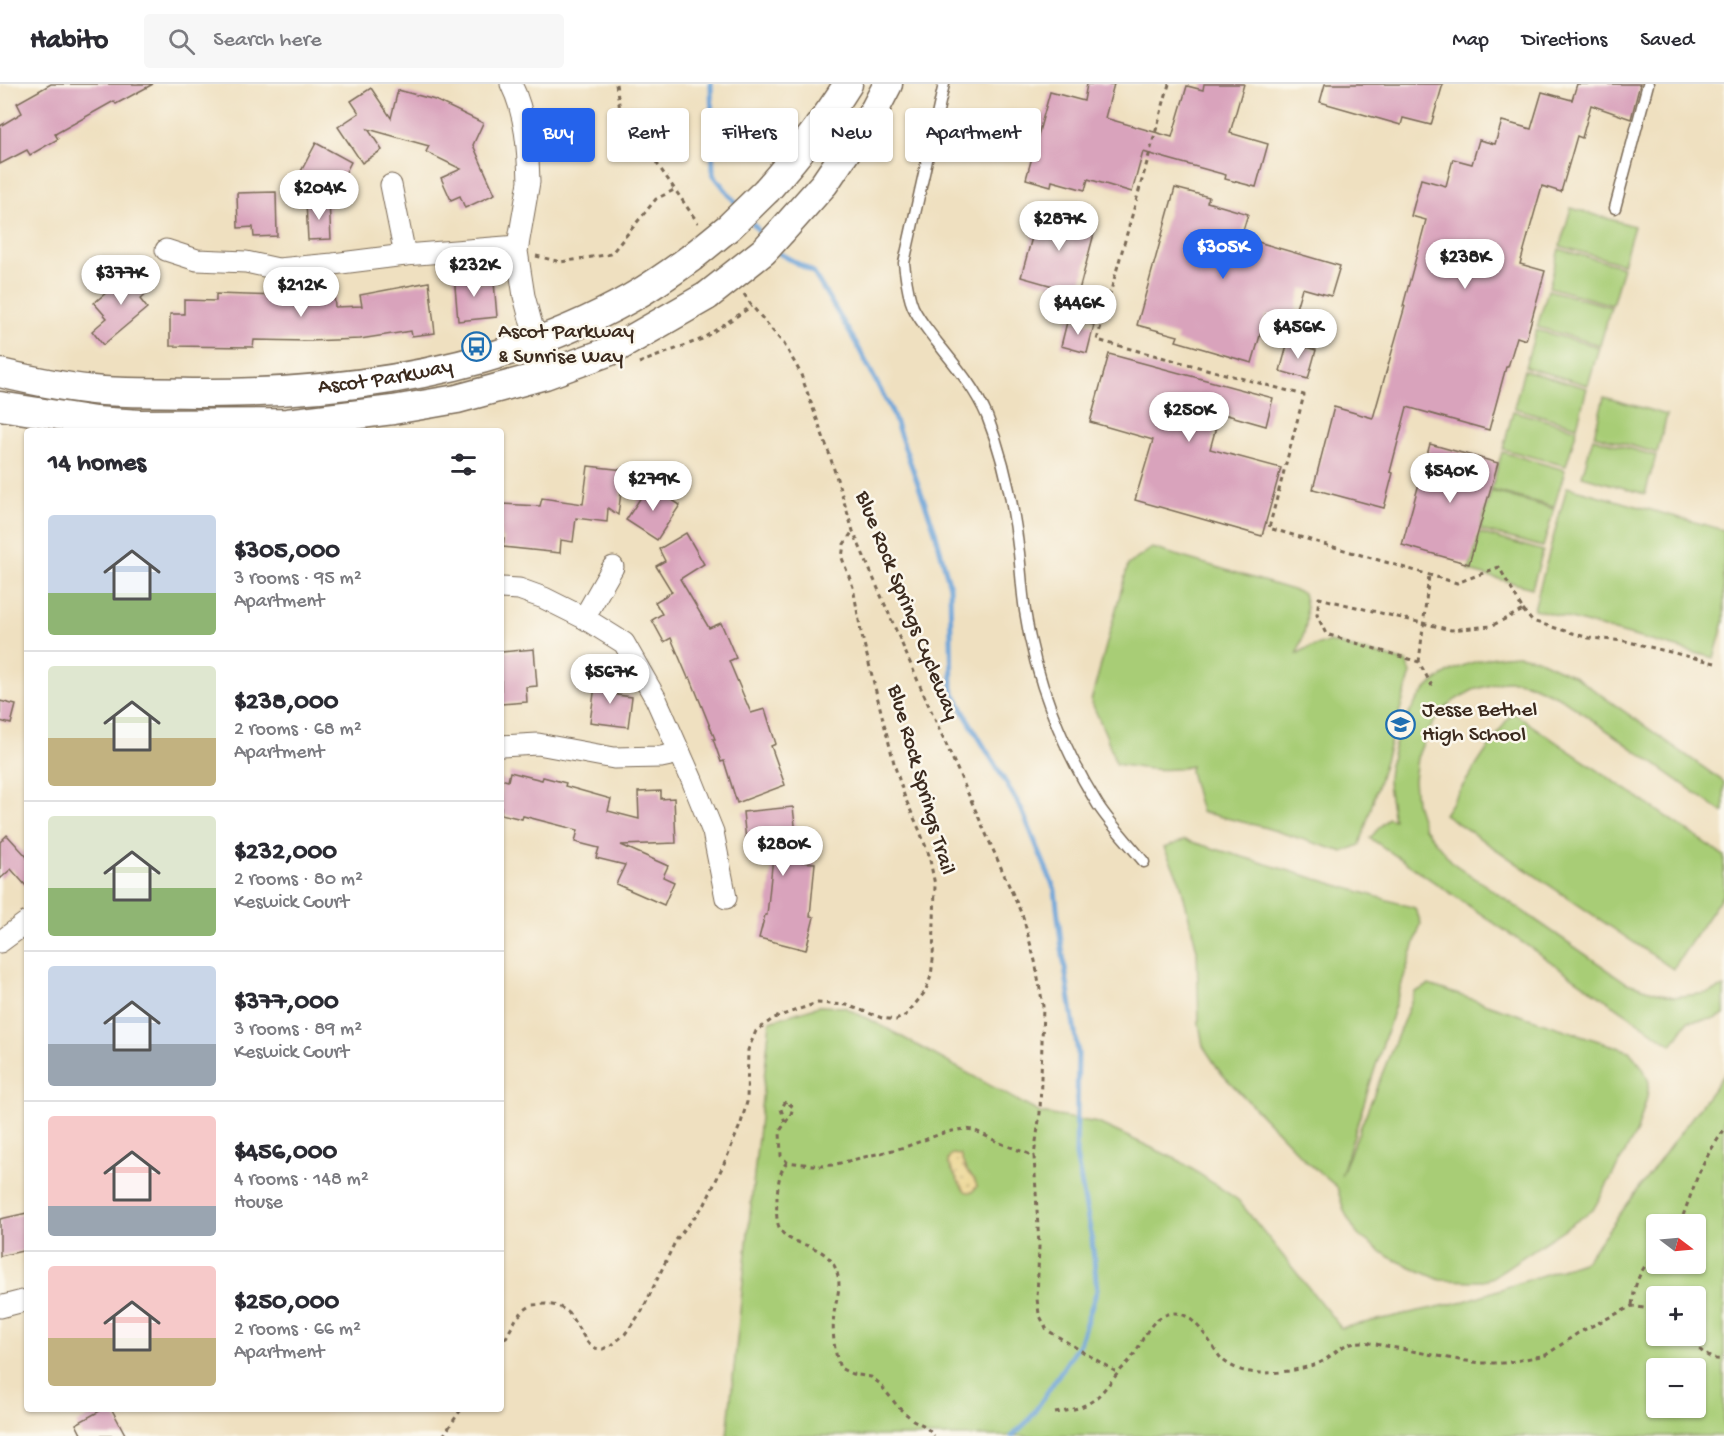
<!DOCTYPE html>
<html lang="en">
<head>
<meta charset="utf-8">
<style>
	:root { --surface:#fff; --page:#f7f7f7; --text:#2b2b33; --muted:#7c7c81; --line:#e1e1e2; --accent:#2563eb }
	body { margin:0; font-family:"Gochi Hand",sans-serif; background:var(--page); color:var(--text); height:100vh; display:flex; flex-direction:column; font-size:22px; white-space:nowrap }
	* { box-sizing:border-box; margin:0 }
	p { font-size:20px; color:var(--muted) }
	.icon { flex:none; width:33px; height:33px; fill:none; stroke:currentColor; stroke-width:2; stroke-linecap:round; stroke-linejoin:round }
	.map { position:relative; flex:1; overflow:hidden }
	.details { position:absolute; left:24px; top:344px; width:480px; height:984px; display:flex; flex-direction:column; background:var(--surface); border-radius:6px; box-shadow:0 2px 4px #0004 }
	.details>* { flex:none }
	.hud { position:absolute; left:522px; top:24px; width:570px; height:54px; display:flex; gap:12px }
	.needle { width:39px; rotate:106deg }
	.tools { position:absolute; left:1646px; top:1130px; display:grid; gap:12px }
	.tools a { display:grid; place-items:center; width:60px; height:60px; border-radius:6px; background:var(--surface); box-shadow:0 2px 4px #0004; font-size:30px }
	.price { position:absolute; translate:-50% -51px; padding:0 14px; border-radius:21px; background:#fff; color:#222; font-size:20px; line-height:39px; filter:drop-shadow(0 2px 3px #0008) }
	.price::after { content:''; position:absolute; left:50%; top:36px; width:18px; height:14px; margin-left:-9px; background:inherit; clip-path:polygon(0 0,100% 0,50% 100%) }
	.price.active { background:var(--accent); color:#fff }
	ul { padding:0; list-style:none }
	li { display:flex; align-items:center; gap:18px; height:150px; padding:0 24px }
	li+li { border-top:2px solid var(--line) }
	li span { display:grid; place-items:center; flex:none; width:168px; height:120px; border-radius:6px; color:#555 }
	li>.icon { margin-inline-start:auto }
	span .icon { width:72px; height:72px; fill:#fffc; stroke-width:1 }
	li b { font-size:26px }
	h2 { display:flex; justify-content:space-between; align-items:center; height:72px; padding:0 24px; font-size:26px }
	.tag { padding:0 21px; border-radius:6px; background:var(--surface); box-shadow:0 2px 4px #0004; font-size:21px; line-height:54px }
	.tag.active { background:var(--accent); color:#fff }
	header { display:flex; align-items:center; gap:36px; box-sizing:border-box; height:84px; padding:0 30px; background:var(--surface); border-bottom:2px solid var(--line) }
	header strong { font-size:28px }
	nav { display:flex; gap:33px; margin-inline-start:auto; font-size:21px }
	.search { width:420px; height:54px; background:var(--page); display:flex; align-items:center; gap:15px; box-sizing:border-box; padding:0 21px; border-radius:6px; color:var(--muted); font-size:22px }
	.map>svg:first-child { display:block }
	.green { fill:#a8cd76; stroke:#727c4a; stroke-width:1.5; fill-rule:evenodd }
	.sand { fill:url(#sand-dots); stroke:#94825e; stroke-width:1.5 }
	.lines { fill:none; stroke-linecap:round; stroke-linejoin:round }
	.stream { stroke:#68a1d7; stroke-width:5 }
	.building { fill:#d9a3bc }
	.service-casing { stroke:#7a6a57; stroke-width:13 }
	.minor-casing { stroke:#7a6a57; stroke-width:23 }
	.secondary-casing { stroke:#7a6a57; stroke-width:31 }
	.path { stroke:#7a6a57; stroke-width:3; stroke-dasharray:4.5 4.5; stroke-linecap:butt }
	.service { stroke:#fff; stroke-width:10 }
	.minor { stroke:#fff; stroke-width:21 }
	.secondary { stroke:#fff; stroke-width:28 }
	.secondary-bridge-casing { stroke:#7a6a57; stroke-width:31; stroke-linecap:butt }
	.secondary-bridge { stroke:#fff; stroke-width:28 }
	.labels { text-anchor:middle; dominant-baseline:central; stroke-width:5; stroke-linejoin:round; paint-order:stroke }
	.poi-label { font-size:22px; fill:#3b2a1e; stroke:#fbf7ec; text-anchor:start }
	.street-label { font-size:22px; fill:#3b2a1e; stroke:#fbf7ec }
</style>
</head>
<body>
<header>
<strong>Habito</strong>
<div class="search"><svg class="icon" aria-label="search" viewBox="0 0 24 24"><circle cx="10" cy="10" r="6"/><path d="M15 15l6 6"/></svg>Search here</div>
<nav><a>Map</a><a>Directions</a><a>Saved</a></nav>
</header>
<div class="map">
<svg width="1724" height="1352" viewBox="0 0 1724 1352">
	<defs>
		<pattern id="sand-dots" width="8" height="8" patternUnits="userSpaceOnUse" patternTransform="scale(1.5)"><rect width="8" height="8" fill="#eeda9e"/><path d="M2 2h.1M6 6h.1" fill="none" stroke="#cdbb88" stroke-width="1.8" stroke-linecap="round"/></pattern>
	</defs>
	<rect width="100%" height="100%" fill="#fbf7ec"/>
	<filter id="ink" filterUnits="userSpaceOnUse"><feTurbulence type="fractalNoise" baseFrequency=".0167" numOctaves="2"/><feDisplacementMap in="SourceGraphic" scale="12" xChannelSelector="R" yChannelSelector="G"/><feConvolveMatrix kernelMatrix="1 2 1 2 8 2 1 2 1" color-interpolation-filters="sRGB"/></filter>
	<filter id="wash" filterUnits="userSpaceOnUse"><feTurbulence type="fractalNoise" baseFrequency=".008" numOctaves="4" result="noise"/><feDisplacementMap in="SourceGraphic" scale="24" xChannelSelector="R" yChannelSelector="G"/><feGaussianBlur stdDeviation="1.35" result="paint"/><feColorMatrix in="noise" values="0 0 0 0 0 0 0 0 0 0 0 0 0 0 0 0 0 1.4 0 .05"/><feComposite in="paint" operator="in"/></filter>
	<g filter="url(#wash)">
		<rect width="100%" height="100%" fill="#efe0c0"/>
		<g class="green">
			<path d="M1571,124L1634,142L1623,180L1560,162Z"/>
			<path d="M1559,165L1623,183L1612,221L1549,203Z"/>
			<path d="M1548,206L1611,223L1600,261L1537,243Z"/>
			<path d="M1536,246L1599,263L1588,301L1525,283Z"/>
			<path d="M1524,286L1587,304L1577,342L1514,324Z"/>
			<path d="M1604,313L1667,331L1657,369L1594,351Z"/>
			<path d="M1513,327L1577,345L1566,382L1503,365Z"/>
			<path d="M1593,354L1656,372L1645,410L1582,392Z"/>
			<path d="M1502,368L1565,386L1554,423L1491,406Z"/>
			<path d="M1567,403L1724,446V538L1714,574L1534,525Z"/>
			<path d="M1491,407L1554,425L1543,463L1480,446Z"/>
			<path d="M1480,449L1543,467L1532,504L1469,487Z"/>
			<path d="M1152,464L1303,509C1310,538 1306,543 1297,570L1305,565L1329,558L1406,578L1411,589L1360,761L1343,768L1263,743L1201,728L1190,687L1191,682C1167,689 1140,684 1116,680L1106,651L1091,617L1128,481Z"/>
			<path d="M1518,571L1535,574L1574,592L1724,698V729L1561,614L1527,599L1516,597H1505L1473,606L1455,616L1442,627L1428,647L1417,674L1414,696L1416,719L1424,744L1453,779L1627,899L1673,913L1708,909L1724,903V931L1714,935L1688,937L1672,961L1370,754L1388,734L1394,736C1392,723 1388,708 1388,695C1389,679 1393,665 1399,650C1405,636 1412,622 1422,610C1444,583 1485,572 1518,571Z"/>
			<path d="M1512,628L1724,772V809L1673,885L1444,730Z"/>
			<path d="M1185,756L1415,824L1421,839L1341,1092L1415,908L1429,901L1629,967L1643,984L1649,998L1647,1013L1637,1047L1593,1126L1491,1194L1479,1197L1440,1196L1389,1173L1357,1150L1344,1127L1337,1103L1307,1078L1221,989L1203,962L1199,939L1197,866L1180,797L1164,764Z"/>
			<path d="M819,922L844,923L884,943L1040,1029L1098,1039L1180,1077L1238,1116L1341,1244L1465,1217L1585,1177L1724,990V1352H727L770,937ZM1656,1140H1695V1179H1656ZM1656,1212H1695V1251H1656ZM1656,1284H1695V1323H1656Z"/>
		</g>
		<path class="sand" d="M952,1070L960,1071L966,1086L974,1095L977,1102L972,1108C968,1108 967,1109 963,1105C962,1103 948,1080 948,1079C948,1074 949,1073 952,1070Z"/>
		<g class="lines">
			<g class="stream">
				<path d="M711,0L713,90L739,123"/>
				<path d="M749,135L764,153"/>
				<path d="M775,167L813,188L856,259L892,328L935,447L950,503L952,605L967,634L1021,724L1055,806L1061,858L1078,969L1076,1071L1092,1156L1097,1206L1079,1260L1029,1336L1012,1352"/>
			</g>
		</g>
		<g id="blocks">
			<g class="building">
				<path d="M51,0H153L116,20L114,17L55,50L58,55L30,71L27,66L0,80V42L22,29L17,19Z"/>
				<path d="M1087,0H1114L1105,34L1172,53L1187,2L1203,6L1204,0H1244L1230,49L1268,60L1256,103L1225,95L1226,91L1143,68L1132,108L1088,95L1085,106L1052,97L1051,102L1026,95L1050,8L1084,17Z"/>
				<path d="M1325,0H1443L1431,41L1403,34L1401,41L1320,18Z"/>
				<path d="M1577,0H1640L1631,35L1591,21L1582,54L1577,52L1561,108L1542,102L1520,180L1545,187L1526,256L1517,253L1508,283H1506L1489,346L1407,323L1390,388L1393,389L1384,424L1313,405L1334,323L1373,334L1405,222H1403L1426,136L1411,132L1421,95L1446,102L1453,75L1472,80L1479,56L1495,60L1502,37L1531,45L1542,8L1572,16Z"/>
				<path d="M371,4L391,34L398,6L435,16L483,39L473,61L495,110L465,124L460,112L451,116L441,94L461,85L426,68L429,62L368,45L382,66L362,79L338,43L359,29L351,17Z"/>
				<path d="M316,59L351,78L334,111L298,93Z"/>
				<path d="M1175,104L1209,113L1207,118L1248,130L1241,153L1340,182L1331,212L1302,204L1292,238L1266,231L1252,279L1176,257L1178,252L1137,241Z"/>
				<path d="M276,108L277,152L254,153L253,143L238,144L237,109Z"/>
				<path d="M329,117L331,155L308,156L306,119Z"/>
				<path d="M1041,121L1066,128L1065,133L1096,142L1077,214L1052,207L1053,202L1021,193Z"/>
				<path d="M134,185L150,206L140,215L147,224L103,261L92,247L107,234L94,219Z"/>
				<path d="M476,189L477,199L494,198L497,233L458,237L454,191Z"/>
				<path d="M429,198L435,249L412,252L411,247L360,255L309,257L254,256L253,263L170,262V230H184V216L216,217V210L311,213V211L334,210L335,223L362,222L360,211Z"/>
				<path d="M1068,234L1094,241L1087,269L1061,262Z"/>
				<path d="M1288,258L1316,266L1308,295L1280,287Z"/>
				<path d="M1109,270L1273,314L1266,342L1220,329L1210,365L1281,384L1262,452L1135,416L1153,356L1090,338Z"/>
				<path d="M1430,360L1498,379L1469,480L1402,461Z"/>
				<path d="M588,382L624,386L618,431L608,424L607,438L576,434L573,458L561,456L560,469L503,463L504,454H501V420L540,422L542,414L583,420Z"/>
				<path d="M649,401L680,421L657,456L626,436Z"/>
				<path d="M686,449L704,480L680,495L709,544L721,539L736,574L729,577L751,629L765,625L776,660L771,662L785,701L737,719L724,677L721,678L713,655H715L690,593L688,594L671,554L664,558L652,536L662,530L655,518L672,508L656,482L665,477L659,465Z"/>
				<path d="M534,565L537,602L526,603L527,618L501,620V568Z"/>
				<path d="M596,595L619,598L617,611L632,613L628,643L590,638Z"/>
				<path d="M0,617L16,621L11,640L0,637Z"/>
				<path d="M510,688L542,696L543,693L566,699L565,702L611,715L608,727L639,735L638,708L661,707V715L674,714L676,759L621,761L668,782L663,793L674,798L664,821L616,800L625,781L596,774L599,764L575,758L578,746L523,732L522,735L501,730V695L508,697Z"/>
				<path d="M793,723L799,778L815,779L810,832L814,833L806,866L759,854L765,831H767L774,763L747,766L743,728Z"/>
				<path d="M7,751L27,773V803L11,785L0,795V758Z"/>
				<path d="M27,1129V1166L0,1172V1135Z"/>
				<path d="M105,1324H111L126,1352H82L76,1340Z"/>
			</g>
		</g>
	</g>
	<g filter="url(#ink)">
		<use href="#blocks" fill-opacity="0" stroke="#7a6a57" stroke-width="1.5"/>
		<g class="lines">
			<defs>
				<g id="service">
					<path d="M944,0L904,179C906,194 907,209 913,223C919,236 928,246 936,257C955,281 975,304 987,332C1004,375 1014,423 1019,469C1021,488 1022,508 1025,527C1035,595 1062,663 1098,721C1111,741 1129,759 1144,778"/>
					<path d="M1615,124L1648,0"/>
				</g>
				<g id="minor">
					<path d="M511,0C526,30 528,66 529,98L517,167L524,212L545,291"/>
					<path d="M391,101L405,171"/>
					<path d="M166,166L197,176L246,178L278,185L333,180L405,171L518,162"/>
					<path d="M501,504L519,505L544,514L584,534L624,559L656,615L692,696L713,748L726,814"/>
					<path d="M584,534L613,483"/>
					<path d="M501,662L538,660L614,674L661,673L680,669"/>
					<path d="M0,858L27,838"/>
					<path d="M0,1223L27,1216"/>
				</g>
				<g id="secondary">
					<path d="M767,106C796,73 825,37 848,0"/>
					<path d="M782,147L824,100L875,25L888,0"/>
					<path id="s1" d="M0,289C34,297 68,304 103,307C134,309 166,308 198,309C346,310 500,288 631,214C652,202 672,188 691,174"/>
					<path d="M0,322L95,337L140,340L287,339L393,326L457,315L545,291L613,266L707,212"/>
				</g>
			</defs>
			<use href="#service" class="service-casing"/>
			<use href="#minor" class="minor-casing"/>
			<use href="#secondary" class="secondary-casing"/>
			<g class="path">
				<path d="M616,0L620,26L698,139"/>
				<path d="M1169,0L1097,256L1304,311L1269,444L1457,499L1499,483L1523,526L1491,542L1451,546L1319,514L1317,531L1326,550L1419,578L1432,602"/>
				<path d="M536,172L561,178L611,170L656,115L676,105"/>
				<path d="M744,210L752,222L784,260L800,288L829,369L853,447L921,604L1023,833L1035,877L1043,922L1040,1029L1034,1072"/>
				<path d="M639,279L702,255L752,222"/>
				<path d="M1523,526L1532,537L1589,554L1625,557L1715,579"/>
				<path d="M1419,578L1429,491"/>
				<path d="M785,1038L781,1025L786,1017L793,1023L791,1030L780,1047L781,1072L787,1078L821,1082L832,1081L905,1063L946,1048L964,1045L974,1046L1000,1059L1034,1072L1039,1162L1037,1215L1039,1230L1047,1246L1118,1289"/>
				<path d="M787,1078C779,1088 778,1100 777,1113C777,1123 775,1136 780,1145C791,1166 829,1155 838,1192C841,1204 836,1217 834,1229C832,1248 834,1267 840,1284L852,1290L871,1293L879,1299L899,1324L913,1336L925,1342L934,1352"/>
				<path d="M1680,1140L1698,1091L1710,1067L1724,1046"/>
				<path d="M1632,1221C1635,1199 1639,1186 1656,1170"/>
				<path d="M1688,1251C1697,1263 1708,1278 1724,1275"/>
				<path d="M501,1263L516,1235L523,1227L532,1221L546,1220L558,1222L568,1228L588,1259L594,1264L603,1265L613,1260L625,1250L642,1227L676,1156L705,1120L727,1073L741,1039L747,1018L748,966L756,947L774,934L817,919L847,921L882,934L896,936L906,931L925,908L931,892L933,876L935,801L929,771L919,745L905,714L895,683L861,548L853,503L842,474L844,460L853,447"/>
				<path d="M1055,1329C1092,1323 1095,1317 1118,1289C1123,1283 1129,1278 1133,1272C1142,1259 1148,1239 1163,1232C1190,1218 1208,1257 1220,1273C1226,1280 1236,1285 1244,1287C1265,1292 1301,1287 1321,1278C1331,1273 1340,1262 1351,1259C1356,1258 1361,1258 1365,1258L1459,1276L1481,1279H1505L1546,1271L1578,1249L1632,1222L1656,1226"/>
				<path d="M443,1352L462,1324"/>
			</g>
			<use href="#service" class="service"/>
			<use href="#minor" class="minor"/>
			<use href="#secondary" class="secondary"/>
			<defs>
				<g id="secondary-bridge">
					<path d="M691,174L729,143L767,106"/>
					<path d="M707,212L764,167L782,147"/>
				</g>
			</defs>
			<use href="#secondary-bridge" class="secondary-bridge-casing"/>
			<use href="#secondary-bridge" class="secondary-bridge"/>
		</g>
	</g>
	<defs>
		<symbol id="bus-ring" viewBox="-11 -11 22 22"><circle r="9.5" fill="#fbf7ec" stroke="#1f6fb2" stroke-width="1.5"/><path d="M-5-6H5V4H4V6H2V4H-2V6H-4V4H-5ZM-3.5-4V0h7V-4ZM-3.5 1.2v1.5H-2V1.2ZM2 1.2v1.5H3.5V1.2Z" fill="#1f6fb2"/></symbol>
		<symbol id="school-ring" viewBox="-11 -11 22 22"><circle r="9.5" fill="#fbf7ec" stroke="#1f6fb2" stroke-width="1.5"/><path d="M0-5L7-2L0 1L-7-2ZM-4 1L0 2.5L4 1V4Q0 6-4 4Z" fill="#1f6fb2"/></symbol>
	</defs>
	<g fill-rule="evenodd">
		<use href="#bus-ring" x="460" y="246" width="33" height="33"/>
		<use href="#school-ring" x="1384" y="624" width="33" height="33"/>
	</g>
	<g class="labels">
		<g class="poi-label">
			<text x="498" y="249">Ascot Parkway<tspan x="498" dy="25">&amp; Sunrise Way</tspan></text>
			<text x="1422" y="627">Jesse Bethel<tspan x="1422" dy="25">High School</tspan></text>
		</g>
		<g class="street-label">
			<text stroke="none"><textPath href="#s1" startOffset="388">Ascot Parkway</textPath></text>
			<text transform="translate(906 522) rotate(68)">Blue Rock Springs Cycleway</text>
			<text transform="translate(920 696) rotate(74)">Blue Rock Springs Trail</text>
		</g>
	</g>
</svg>
<div class="tools">
<a><svg class="needle" viewBox="-14 -14 28 28"><path d="M0-13l5 13h-10z" fill="#e53935"/><path d="M0 13l5-13h-10z" fill="#7c7c81"/></svg></a>
<a>+</a>
<a>−</a>
</div>
<b class="price" style="left:319px;top:137px">$204K</b>
<b class="price" style="left:1059px;top:168px">$287K</b>
<b class="price active" style="left:1223px;top:196px">$305K</b>
<b class="price" style="left:1465px;top:206px">$238K</b>
<b class="price" style="left:474px;top:214px">$232K</b>
<b class="price" style="left:121px;top:222px">$377K</b>
<b class="price" style="left:301px;top:234px">$212K</b>
<b class="price" style="left:1078px;top:252px">$446K</b>
<b class="price" style="left:1298px;top:276px">$456K</b>
<b class="price" style="left:1189px;top:359px">$250K</b>
<b class="price" style="left:1450px;top:420px">$540K</b>
<b class="price" style="left:653px;top:428px">$279K</b>
<b class="price" style="left:610px;top:621px">$567K</b>
<b class="price" style="left:783px;top:793px">$280K</b>
<div class="hud">
<a class="tag active">Buy</a>
<a class="tag">Rent</a>
<a class="tag">Filters</a>
<a class="tag">New</a>
<a class="tag">Apartment</a>
</div>
<section class="details">
<h2>14 homes<svg class="icon" aria-label="filters" viewBox="0 0 24 24"><path d="M4 7h16M4 17h16"/><circle cx="9" cy="7" r="2"/><circle cx="15" cy="17" r="2"/></svg></h2>
<ul>
<li><span style="background:linear-gradient(#c9d6e8 65%,#8fb573 0)"><svg class="icon" aria-label="home" viewBox="0 0 24 24"><path d="M3 11l9-7 9 7M6 9v11h12V9"/></svg></span><div><b>$305,000</b><p>3 rooms · 95 m²</p><p>Apartment</p></div></li>
<li><span style="background:linear-gradient(#dfe7d0 60%,#c2b280 0)"><svg class="icon" aria-label="home" viewBox="0 0 24 24"><path d="M3 11l9-7 9 7M6 9v11h12V9"/></svg></span><div><b>$238,000</b><p>2 rooms · 68 m²</p><p>Apartment</p></div></li>
<li><span style="background:linear-gradient(#dfe7d0 60%,#8fb573 0)"><svg class="icon" aria-label="home" viewBox="0 0 24 24"><path d="M3 11l9-7 9 7M6 9v11h12V9"/></svg></span><div><b>$232,000</b><p>2 rooms · 80 m²</p><p>Keswick Court</p></div></li>
<li><span style="background:linear-gradient(#c9d6e8 65%,#9aa5b1 0)"><svg class="icon" aria-label="home" viewBox="0 0 24 24"><path d="M3 11l9-7 9 7M6 9v11h12V9"/></svg></span><div><b>$377,000</b><p>3 rooms · 89 m²</p><p>Keswick Court</p></div></li>
<li><span style="background:linear-gradient(#f6c9c9 75%,#9aa5b1 0)"><svg class="icon" aria-label="home" viewBox="0 0 24 24"><path d="M3 11l9-7 9 7M6 9v11h12V9"/></svg></span><div><b>$456,000</b><p>4 rooms · 148 m²</p><p>House</p></div></li>
<li><span style="background:linear-gradient(#f6c9c9 60%,#c2b280 0)"><svg class="icon" aria-label="home" viewBox="0 0 24 24"><path d="M3 11l9-7 9 7M6 9v11h12V9"/></svg></span><div><b>$250,000</b><p>2 rooms · 66 m²</p><p>Apartment</p></div></li>
</ul>
</section>
</div>
</body>
</html>
